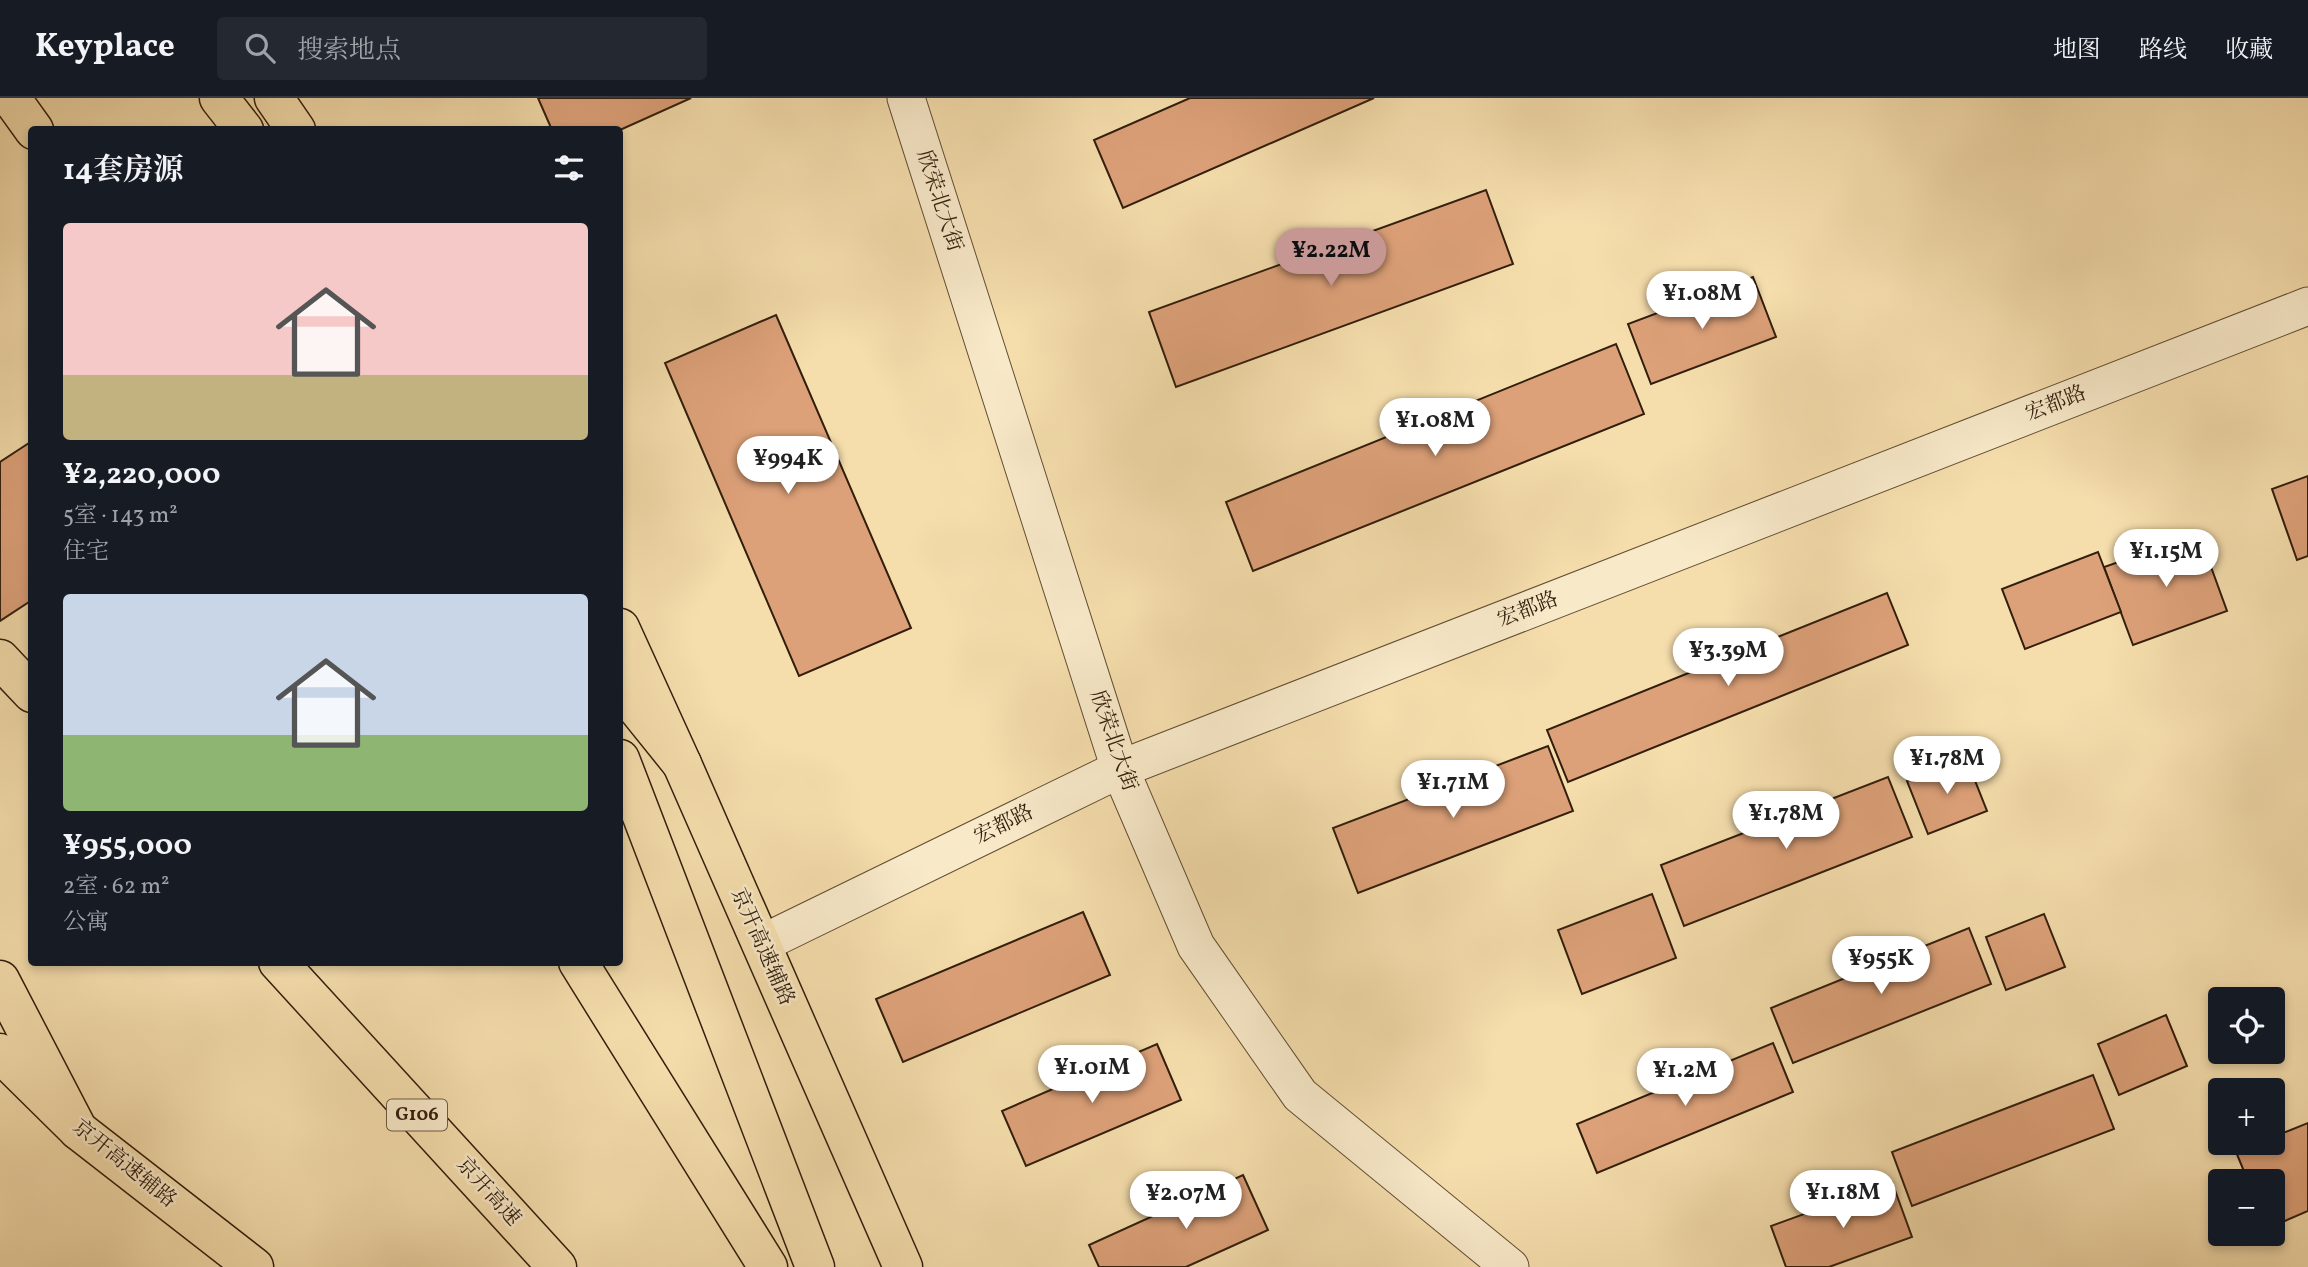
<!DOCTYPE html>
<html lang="zh">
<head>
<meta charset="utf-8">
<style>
	:root { --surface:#171b24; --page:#242831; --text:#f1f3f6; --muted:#9ea1a6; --line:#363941; --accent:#c59692 }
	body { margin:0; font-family:Vollkorn,"Noto Serif SC",serif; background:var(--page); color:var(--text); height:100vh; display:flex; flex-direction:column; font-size:26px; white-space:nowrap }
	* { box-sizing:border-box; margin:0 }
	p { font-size:23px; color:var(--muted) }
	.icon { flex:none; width:38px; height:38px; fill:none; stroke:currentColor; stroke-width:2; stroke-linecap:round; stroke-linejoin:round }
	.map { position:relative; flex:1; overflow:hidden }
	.details { position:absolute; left:28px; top:28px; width:595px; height:840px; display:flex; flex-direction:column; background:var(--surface); border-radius:7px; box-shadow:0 4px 10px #0003 }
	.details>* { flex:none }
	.tools { position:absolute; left:2208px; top:889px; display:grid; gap:14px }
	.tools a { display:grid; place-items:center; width:77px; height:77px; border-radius:7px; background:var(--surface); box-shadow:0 4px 10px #0003; font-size:35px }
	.price { position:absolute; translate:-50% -60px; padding:0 16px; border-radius:24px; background:#fff; color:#222; font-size:23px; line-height:46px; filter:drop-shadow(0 2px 4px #0008) }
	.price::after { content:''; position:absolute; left:50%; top:42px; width:21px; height:16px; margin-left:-10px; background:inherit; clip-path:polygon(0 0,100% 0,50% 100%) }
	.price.selected { background:var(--accent); color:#111 }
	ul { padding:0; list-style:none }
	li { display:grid; align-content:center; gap:14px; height:371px; padding:0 35px }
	li span { display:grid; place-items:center; height:217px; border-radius:7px; color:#555 }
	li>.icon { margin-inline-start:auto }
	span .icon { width:126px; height:126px; fill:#fffc; stroke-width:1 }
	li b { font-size:30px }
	h2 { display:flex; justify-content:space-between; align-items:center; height:84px; padding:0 35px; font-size:30px }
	header { display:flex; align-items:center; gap:42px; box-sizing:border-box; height:98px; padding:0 35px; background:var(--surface); border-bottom:2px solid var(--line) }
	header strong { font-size:33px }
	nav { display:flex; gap:38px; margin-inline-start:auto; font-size:24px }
	.search { width:490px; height:63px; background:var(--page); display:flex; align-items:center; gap:18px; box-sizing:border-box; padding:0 24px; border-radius:7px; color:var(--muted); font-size:26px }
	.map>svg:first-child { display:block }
	.building { fill:#dda179; stroke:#311e0c; stroke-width:2 }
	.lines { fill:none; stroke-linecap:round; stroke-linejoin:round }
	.minor-casing { stroke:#624e34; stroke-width:39 }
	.major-casing { stroke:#311e0c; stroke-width:41 }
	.highway-casing { stroke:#311e0c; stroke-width:41 }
	.minor { stroke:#f8e9c9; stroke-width:37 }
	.major { stroke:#f5ddac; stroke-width:38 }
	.highway { stroke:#f5ddac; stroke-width:38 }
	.labels { text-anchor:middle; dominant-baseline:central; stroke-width:5; stroke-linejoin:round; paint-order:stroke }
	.shield { fill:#f8e9c9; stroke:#6d5b45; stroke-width:2 }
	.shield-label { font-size:19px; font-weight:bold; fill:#311e0c }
	.street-label { font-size:21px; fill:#311e0c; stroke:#f8e9c9 }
</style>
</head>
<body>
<header>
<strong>Keyplace</strong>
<div class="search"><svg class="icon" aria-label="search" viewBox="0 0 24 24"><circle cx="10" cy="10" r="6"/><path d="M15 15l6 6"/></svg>搜索地点</div>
<nav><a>地图</a><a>路线</a><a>收藏</a></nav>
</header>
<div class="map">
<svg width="2308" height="1169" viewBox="0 0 2308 1169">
	<rect width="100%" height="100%" fill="#f5ddac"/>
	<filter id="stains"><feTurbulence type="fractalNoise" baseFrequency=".00286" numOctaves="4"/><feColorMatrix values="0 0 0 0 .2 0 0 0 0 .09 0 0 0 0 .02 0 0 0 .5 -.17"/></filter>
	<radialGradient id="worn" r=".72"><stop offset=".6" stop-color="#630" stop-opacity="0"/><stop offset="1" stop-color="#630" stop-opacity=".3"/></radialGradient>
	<g class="building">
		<path d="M538,0H691L620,32H552Z"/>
		<path d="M1190,0H1374L1123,110L1094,42Z"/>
		<path d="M1486,92L1513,166L1176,289L1149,214Z"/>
		<path d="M1753,179L1776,239L1651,286L1628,226Z"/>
		<path d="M776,217L911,530L799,578L665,265Z"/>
		<path d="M1616,246L1644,316L1253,473L1226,404Z"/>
		<path d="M32,343V502L0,523V364Z"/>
		<path d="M2308,378V458L2297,462L2272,391Z"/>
		<path d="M2199,436L2227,513L2133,547L2104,469Z"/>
		<path d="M2098,454L2121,514L2025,551L2002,491Z"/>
		<path d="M1887,495L1908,547L1568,684L1547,632Z"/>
		<path d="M1548,648L1573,713L1358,795L1333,730Z"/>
		<path d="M1966,660L1987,713L1928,736L1907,683Z"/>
		<path d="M1888,679L1912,739L1684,828L1661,767Z"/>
		<path d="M1652,796L1676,860L1582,896L1558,832Z"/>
		<path d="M1083,814L1110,877L903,964L876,901Z"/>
		<path d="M2044,816L2065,869L2006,892L1986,839Z"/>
		<path d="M1969,830L1991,886L1793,965L1771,910Z"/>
		<path d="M2166,917L2187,968L2119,997L2098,946Z"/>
		<path d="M1773,945L1793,994L1597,1075L1577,1026Z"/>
		<path d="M1157,946L1181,1002L1026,1068L1002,1013Z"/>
		<path d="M2093,977L2114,1031L1912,1108L1892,1054Z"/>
		<path d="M2308,1025V1113L2273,1128V1083H2248L2236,1054L2259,1045H2273V1039Z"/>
		<path d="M1243,1077L1268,1132L1186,1169H1099L1089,1147Z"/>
		<path d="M1892,1084L1912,1139L1829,1169H1786L1771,1128Z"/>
	</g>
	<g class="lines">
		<defs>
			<g id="minor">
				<path d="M906,0L1120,671L1196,848L1300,997L1510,1169"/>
				<path d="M761,846L1120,671L2308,208"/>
			</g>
			<g id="major">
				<path d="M274,0L296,32"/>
				<path d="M620,530L682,666L903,1169"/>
				<path d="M0,955L78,1032L254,1169"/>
			</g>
			<g id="highway">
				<path d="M11,0L34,32"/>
				<path d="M219,0L244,32"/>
				<path d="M0,561L32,595"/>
				<path d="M620,589L682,666"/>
				<path d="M620,661L815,1169"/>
				<path d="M278,864L557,1169"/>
				<path d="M578,864L768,1169"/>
				<path d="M0,882L78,1032"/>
			</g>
		</defs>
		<use href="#minor" class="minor-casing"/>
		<use href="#major" class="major-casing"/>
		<use href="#highway" class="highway-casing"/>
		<use href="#minor" class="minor"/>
		<use href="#major" class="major"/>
		<use href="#highway" class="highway"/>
	</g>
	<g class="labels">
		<rect class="shield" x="387" y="1001.5" width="60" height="31" rx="5"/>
		<g class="shield-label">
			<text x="417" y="1017">G106</text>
		</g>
		<g class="street-label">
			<text transform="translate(939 103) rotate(72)">欣荣北大街</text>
			<text transform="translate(2056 306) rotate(-21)">宏都路</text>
			<text transform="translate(1528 512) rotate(-21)">宏都路</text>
			<text transform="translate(1113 643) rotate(71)">欣荣北大街</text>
			<text transform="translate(1004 727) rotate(-26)">宏都路</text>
			<text transform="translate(762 849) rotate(66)">京开高速辅路</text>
			<text transform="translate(124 1066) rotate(39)">京开高速辅路</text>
			<text transform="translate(488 1094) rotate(48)">京开高速</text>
		</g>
	</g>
	<rect width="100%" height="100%" filter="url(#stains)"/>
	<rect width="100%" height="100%" fill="url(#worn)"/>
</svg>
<div class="tools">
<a><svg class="icon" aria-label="locate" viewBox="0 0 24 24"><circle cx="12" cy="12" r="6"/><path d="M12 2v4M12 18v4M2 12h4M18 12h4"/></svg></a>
<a>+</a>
<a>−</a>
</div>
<b class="price selected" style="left:1331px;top:190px">¥2.22M</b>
<b class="price" style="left:1702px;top:233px">¥1.08M</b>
<b class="price" style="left:1435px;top:360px">¥1.08M</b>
<b class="price" style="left:788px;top:398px">¥994K</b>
<b class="price" style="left:2166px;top:491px">¥1.15M</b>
<b class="price" style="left:1728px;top:590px">¥3.39M</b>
<b class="price" style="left:1947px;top:698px">¥1.78M</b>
<b class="price" style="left:1453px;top:722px">¥1.71M</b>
<b class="price" style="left:1786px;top:753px">¥1.78M</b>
<b class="price" style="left:1881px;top:898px">¥955K</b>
<b class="price" style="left:1092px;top:1007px">¥1.01M</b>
<b class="price" style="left:1685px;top:1010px">¥1.2M</b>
<b class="price" style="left:1843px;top:1132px">¥1.18M</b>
<b class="price" style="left:1186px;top:1133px">¥2.07M</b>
<section class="details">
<h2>14套房源<svg class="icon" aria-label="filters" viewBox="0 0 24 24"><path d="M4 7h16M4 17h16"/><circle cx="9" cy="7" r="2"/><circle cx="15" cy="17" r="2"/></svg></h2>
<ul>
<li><span style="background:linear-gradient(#f6c9c9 70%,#c2b280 0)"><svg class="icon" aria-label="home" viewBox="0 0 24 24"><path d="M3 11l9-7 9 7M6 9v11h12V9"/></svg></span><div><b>¥2,220,000</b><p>5室 · 143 m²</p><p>住宅</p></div></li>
<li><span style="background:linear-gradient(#c9d6e8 65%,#8fb573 0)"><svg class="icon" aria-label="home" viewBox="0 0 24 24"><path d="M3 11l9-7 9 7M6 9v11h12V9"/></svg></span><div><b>¥955,000</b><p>2室 · 62 m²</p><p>公寓</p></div></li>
</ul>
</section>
</div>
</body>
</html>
